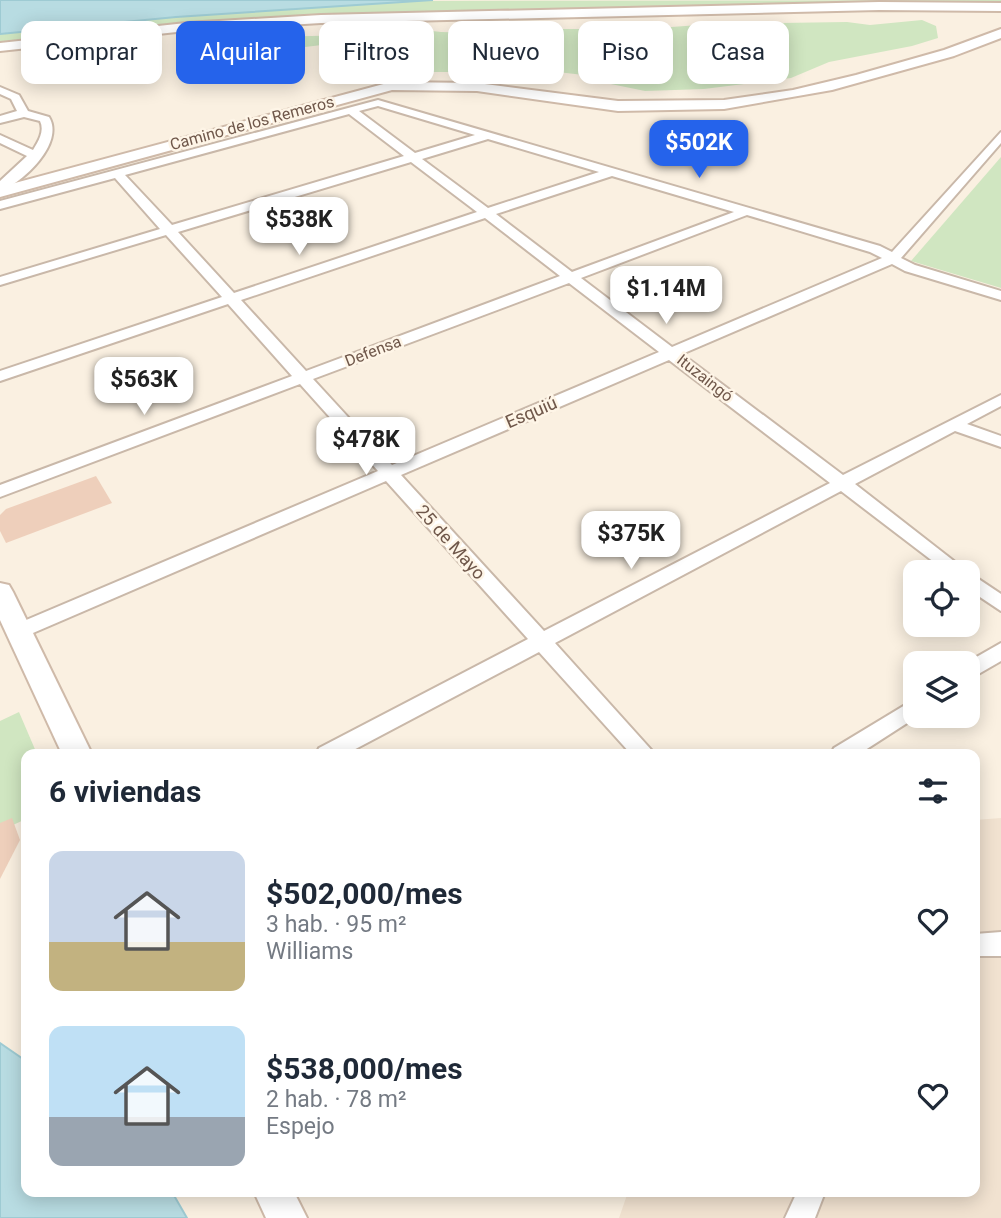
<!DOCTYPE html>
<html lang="es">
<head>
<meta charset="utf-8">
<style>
	:root { --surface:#fff; --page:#f2f2f3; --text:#1f2937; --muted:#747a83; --accent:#2563eb }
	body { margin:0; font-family:Roboto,sans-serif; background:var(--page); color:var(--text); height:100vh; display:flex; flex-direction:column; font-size:26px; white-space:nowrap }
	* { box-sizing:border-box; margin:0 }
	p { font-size:23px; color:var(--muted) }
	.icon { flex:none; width:38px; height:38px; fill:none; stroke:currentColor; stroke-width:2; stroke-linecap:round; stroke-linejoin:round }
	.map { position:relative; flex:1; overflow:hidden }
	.panel { position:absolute; left:21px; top:749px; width:959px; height:448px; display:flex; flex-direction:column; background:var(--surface); border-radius:14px; box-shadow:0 4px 18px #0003 }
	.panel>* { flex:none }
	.banner { position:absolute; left:21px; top:21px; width:959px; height:63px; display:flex; gap:14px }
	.buttons { position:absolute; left:903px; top:560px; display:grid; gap:14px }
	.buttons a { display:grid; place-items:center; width:77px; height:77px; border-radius:14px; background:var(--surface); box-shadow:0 4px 18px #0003; font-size:35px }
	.price { position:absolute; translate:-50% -60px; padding:0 16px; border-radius:14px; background:#fff; color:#222; font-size:23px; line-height:46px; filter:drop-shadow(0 2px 4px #0008) }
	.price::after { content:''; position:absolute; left:50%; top:42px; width:21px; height:16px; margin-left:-10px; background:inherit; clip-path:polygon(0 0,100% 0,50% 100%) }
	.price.current { background:var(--accent); color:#fff }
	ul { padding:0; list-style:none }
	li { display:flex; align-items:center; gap:21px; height:175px; padding:0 28px }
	li span { display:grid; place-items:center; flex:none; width:196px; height:140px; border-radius:14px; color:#555 }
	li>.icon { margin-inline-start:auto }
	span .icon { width:84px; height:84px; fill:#fffc; stroke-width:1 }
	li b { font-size:30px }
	h2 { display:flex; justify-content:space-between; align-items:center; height:84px; padding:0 28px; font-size:30px }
	.pill { padding:0 24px; border-radius:14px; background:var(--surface); box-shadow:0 4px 18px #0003; font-size:24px; line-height:63px }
	.pill.current { background:var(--accent); color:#fff }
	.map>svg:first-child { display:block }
	.residential { fill:#f1e2d0 }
	.green { fill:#d0e6c1 }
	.water { fill:#b8dce2; stroke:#9ecbd3; stroke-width:2 }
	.building { fill:#eecfbb }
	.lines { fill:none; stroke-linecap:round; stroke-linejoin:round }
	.street-casing { stroke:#c9b8a9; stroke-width:4 }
	.secondary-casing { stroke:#cfbaa9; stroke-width:4 }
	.street { fill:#fff; fill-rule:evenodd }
	.secondary { fill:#fff; fill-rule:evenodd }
	.labels { text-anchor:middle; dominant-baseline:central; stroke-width:5; stroke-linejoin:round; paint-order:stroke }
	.far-street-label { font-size:16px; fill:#6f574a; stroke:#fef5e7 }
	.street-label { font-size:18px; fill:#6f574a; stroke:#fef5e7 }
</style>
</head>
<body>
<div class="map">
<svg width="1001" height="1218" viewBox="0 0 1001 1218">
	<rect width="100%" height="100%" fill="#faf0e1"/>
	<path class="residential" d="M1001,818V1218H619L628,1192H975V820Z"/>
	<g class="green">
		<path d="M1001,0V5L205,24L0,45V34L176,17L406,1Z"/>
		<path d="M922,20L936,26L938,38L912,46L829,62L791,78L704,89L645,91L601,82L592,76L549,71L538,66L535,58C525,55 515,52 506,59L505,72H407L404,67L432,62V48L424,44L420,36L403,35L297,48L277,46L261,49L243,45H218L224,38L357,35L406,28L441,32L522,34L553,29H645L712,24L847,22L870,25Z"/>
		<path d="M1001,157V288L911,261Z"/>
		<path d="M19,712L37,754H26V819L0,831V721Z"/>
	</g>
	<g class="water">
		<path d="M0,0H433L176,17L0,34Z"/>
		<path d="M0,1043L26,1061V1192H172L187,1218H0Z"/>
	</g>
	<g class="building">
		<path d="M96,476L112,503L6,543L0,531V515L6,509Z"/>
		<path d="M12,818L20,840L0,879V823Z"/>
	</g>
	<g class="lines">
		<defs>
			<g id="street">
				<path d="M0,87L19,95L28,111L49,117C65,143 23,183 0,191V181L27,156L0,143V135L33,150C38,142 45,131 40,121L24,117L0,123V116L17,111L11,99L0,94Z"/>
				<path d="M378,100L880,246L892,252L1001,132V143L901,258L915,265L1001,291V300L905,271L892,264L682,354L843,475L1001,395V406L967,424L1001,436V447L955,431L855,484L968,572L1001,594V611L968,589V572H947L841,491L555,643L655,754H631L539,652L346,754H316L319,748L528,639L386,481L26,636H12L9,631L12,626L378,471L300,384L0,497V485L292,376L228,304L0,381V371L222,297L166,235L0,285V277L160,229L115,178L0,209V201ZM378,106L475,135L415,153L359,111ZM349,114L404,156L172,225L125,175ZM488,139L599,172L488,208L422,159ZM411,162L477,212L234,293L178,232ZM612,176L734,212L572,272L496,214ZM747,215L870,252L882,258L672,347L581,278ZM485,218L560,276L306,371L241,300ZM569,283L659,352L392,465L313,379ZM669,360L830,483L544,631L401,475Z"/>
				<path d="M1001,643V661L968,680L966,663Z"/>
				<path d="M915,699V716H918L859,754H831L834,748Z"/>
				<path d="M1001,932V956H975V934Z"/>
				<path d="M797,1192H825L815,1218H785Z"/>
			</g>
			<g id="secondary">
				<path d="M879,2L1001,3V11L879,10L321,23L186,31L0,51V43L186,23L321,15Z"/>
				<path d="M1001,29V38L954,56L832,90L724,109L618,111L477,91L392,90L0,197V187L391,82L477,83L618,101L724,100L793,90L856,75L944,50Z"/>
				<path d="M0,583L9,585L13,592L92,754H62L0,620Z"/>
				<path d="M254,1192H294L307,1218H266Z"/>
			</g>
		</defs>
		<use href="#street" class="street-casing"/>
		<use href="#secondary" class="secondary-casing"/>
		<use href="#street" class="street"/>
		<use href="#secondary" class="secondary"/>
	</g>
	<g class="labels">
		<g class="far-street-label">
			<text transform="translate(252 123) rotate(-15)">Camino de los Remeros</text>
			<text transform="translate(373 351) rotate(-21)">Defensa</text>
			<text transform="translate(705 378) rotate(38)">Ituzaingó</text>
		</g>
		<g class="street-label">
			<text transform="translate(531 412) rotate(-23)">Esquiú</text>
			<text transform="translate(451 542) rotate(48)">25 de Mayo</text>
		</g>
	</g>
</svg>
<div class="buttons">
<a><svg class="icon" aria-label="locate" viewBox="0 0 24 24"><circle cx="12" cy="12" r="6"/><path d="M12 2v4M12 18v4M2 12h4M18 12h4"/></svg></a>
<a><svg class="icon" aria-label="layers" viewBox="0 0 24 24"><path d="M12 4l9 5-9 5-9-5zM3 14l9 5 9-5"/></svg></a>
</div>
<b class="price current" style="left:699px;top:180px">$502K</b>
<b class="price" style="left:299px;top:257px">$538K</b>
<b class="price" style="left:666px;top:326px">$1.14M</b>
<b class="price" style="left:144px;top:417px">$563K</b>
<b class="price" style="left:366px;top:477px">$478K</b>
<b class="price" style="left:631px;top:571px">$375K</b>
<div class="banner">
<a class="pill">Comprar</a>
<a class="pill current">Alquilar</a>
<a class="pill">Filtros</a>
<a class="pill">Nuevo</a>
<a class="pill">Piso</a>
<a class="pill">Casa</a>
</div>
<section class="panel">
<h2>6 viviendas<svg class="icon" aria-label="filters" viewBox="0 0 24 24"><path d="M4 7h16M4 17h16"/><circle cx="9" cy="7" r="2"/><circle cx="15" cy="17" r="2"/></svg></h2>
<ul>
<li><span style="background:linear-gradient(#c9d6e8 65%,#c2b280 0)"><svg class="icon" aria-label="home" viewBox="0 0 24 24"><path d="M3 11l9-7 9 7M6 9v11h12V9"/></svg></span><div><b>$502,000/mes</b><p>3 hab. · 95 m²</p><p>Williams</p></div><svg class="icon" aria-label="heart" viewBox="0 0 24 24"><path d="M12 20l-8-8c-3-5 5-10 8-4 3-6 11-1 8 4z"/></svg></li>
<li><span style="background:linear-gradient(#bfe0f5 65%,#9aa5b1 0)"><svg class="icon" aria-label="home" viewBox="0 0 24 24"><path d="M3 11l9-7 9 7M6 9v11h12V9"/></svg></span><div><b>$538,000/mes</b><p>2 hab. · 78 m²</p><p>Espejo</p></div><svg class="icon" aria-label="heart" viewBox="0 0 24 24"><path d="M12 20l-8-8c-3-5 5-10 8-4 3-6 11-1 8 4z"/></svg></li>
</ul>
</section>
</div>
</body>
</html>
